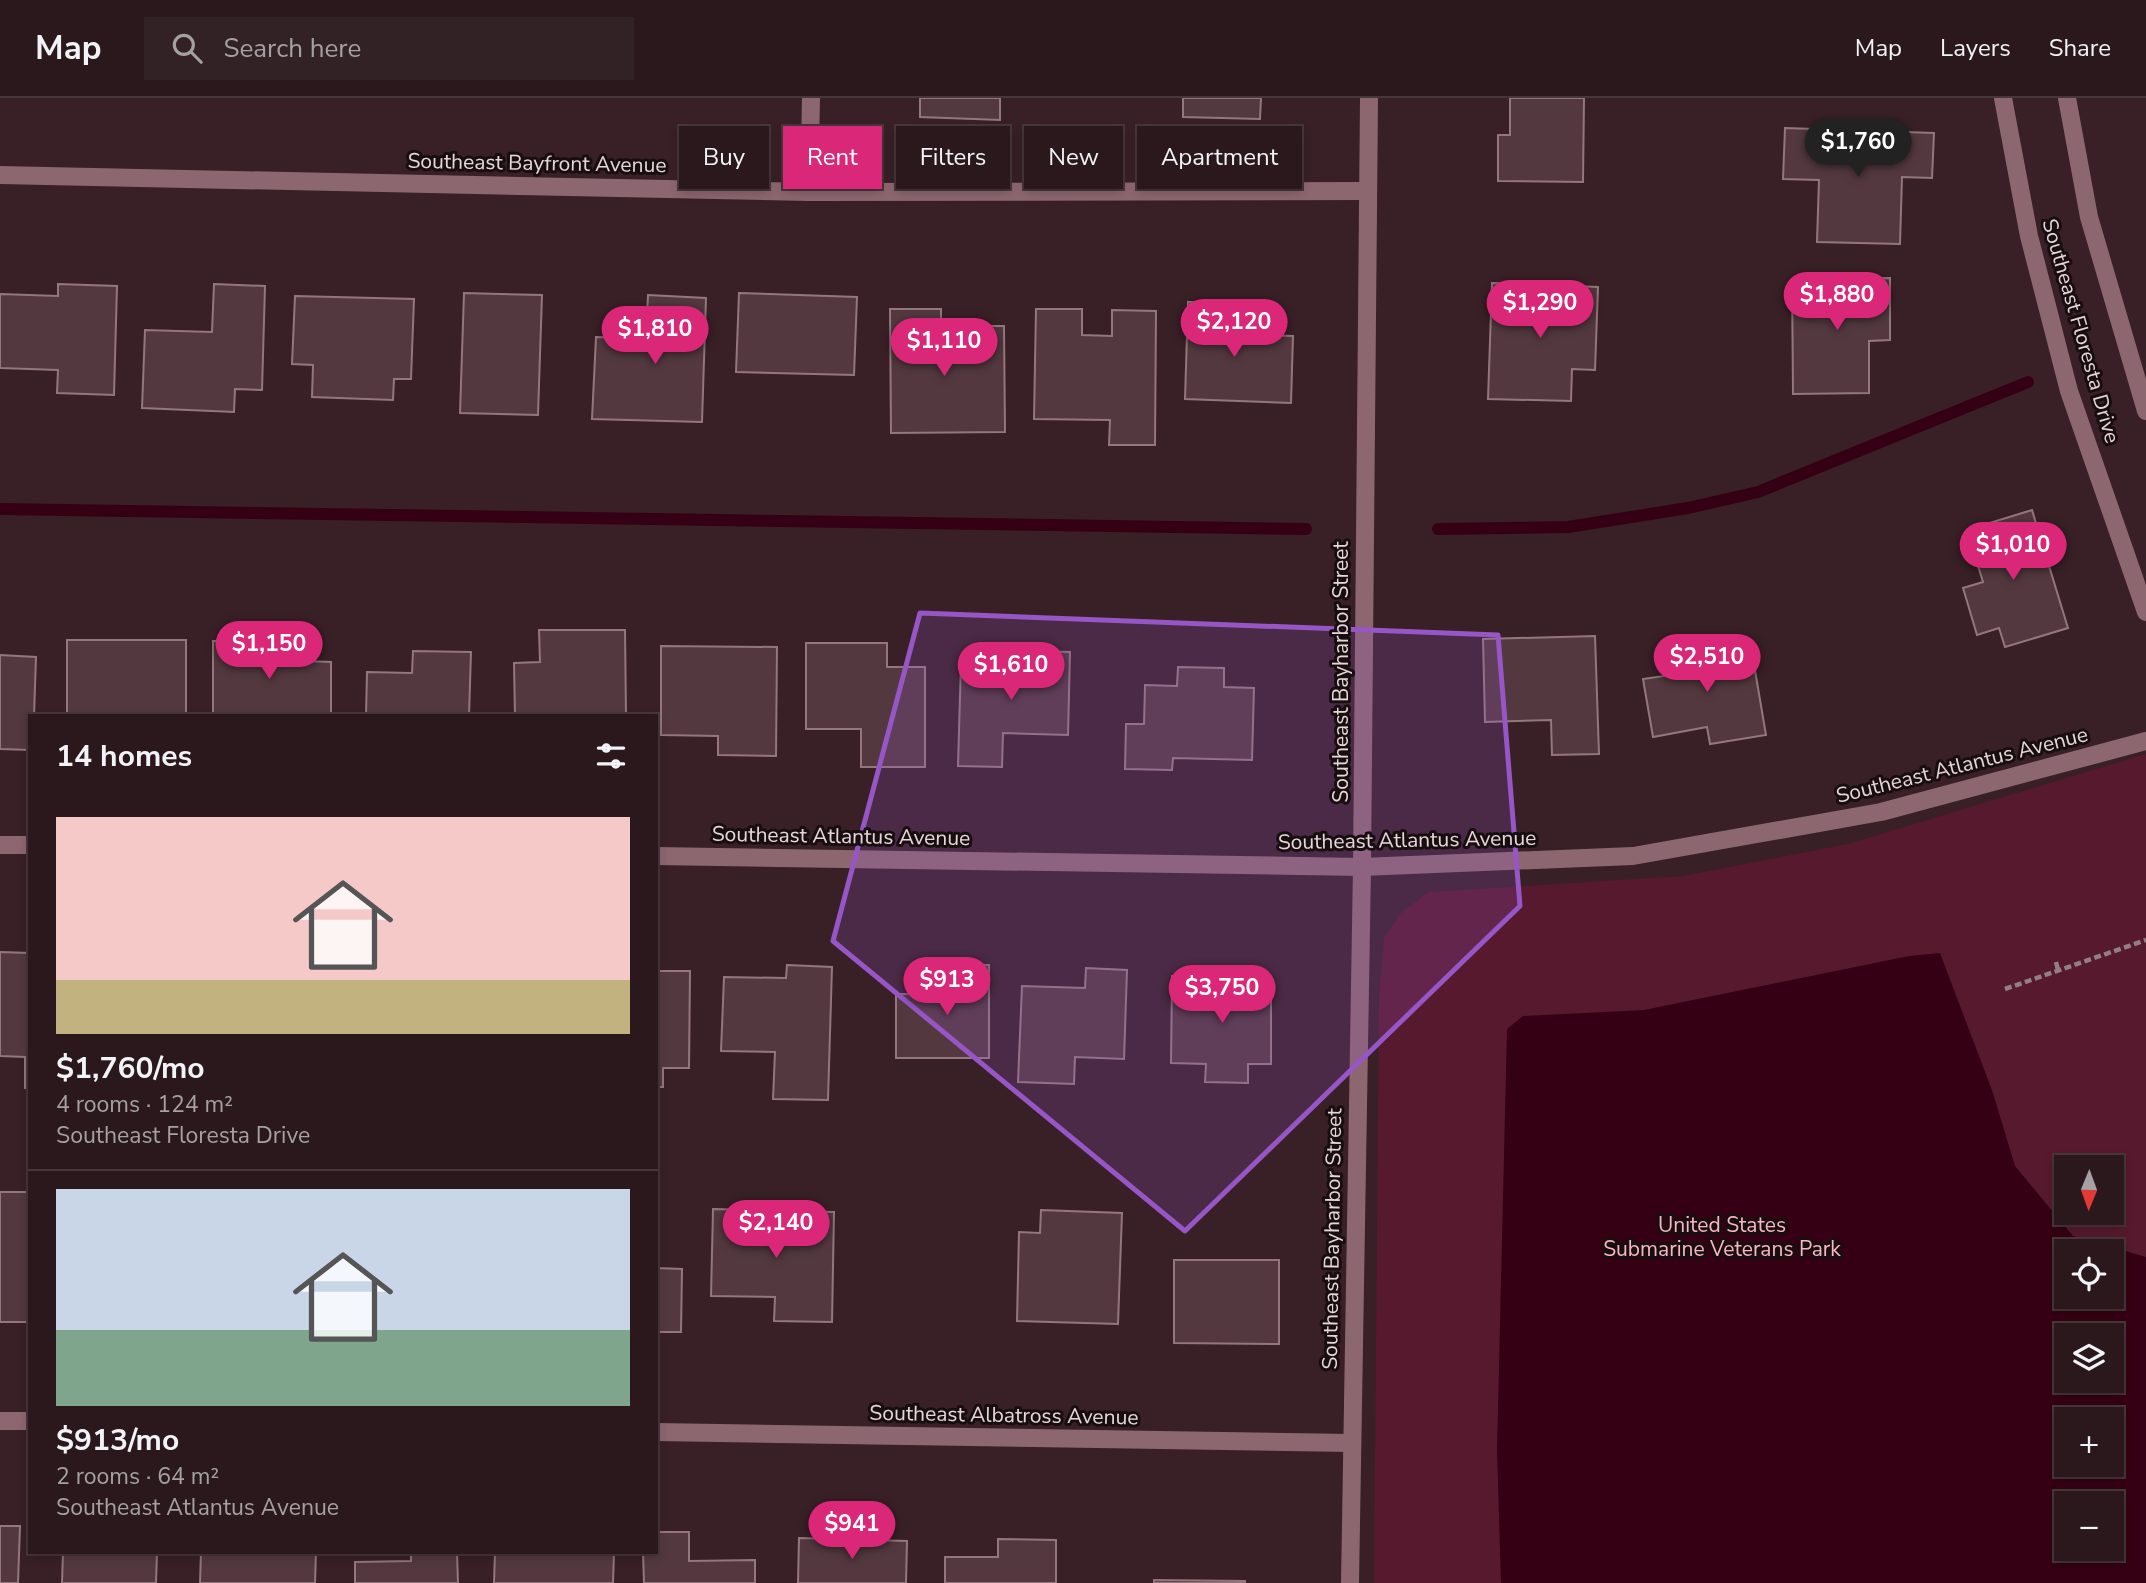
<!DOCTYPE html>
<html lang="en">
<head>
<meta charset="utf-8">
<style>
	:root { --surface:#2a181c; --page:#322125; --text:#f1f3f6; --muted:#a5a0a3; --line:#46373b; --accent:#db2777 }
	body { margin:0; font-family:"Nunito Sans",sans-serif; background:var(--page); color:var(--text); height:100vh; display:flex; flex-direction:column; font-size:26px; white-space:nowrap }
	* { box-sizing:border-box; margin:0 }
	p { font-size:23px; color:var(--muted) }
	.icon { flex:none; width:38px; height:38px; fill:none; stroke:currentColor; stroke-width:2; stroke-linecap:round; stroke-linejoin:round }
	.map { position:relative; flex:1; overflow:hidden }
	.details { position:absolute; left:28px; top:616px; width:630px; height:840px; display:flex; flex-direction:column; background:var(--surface); border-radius:0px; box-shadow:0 4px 10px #0003,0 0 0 2px var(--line) }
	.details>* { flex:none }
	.hud { position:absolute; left:679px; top:28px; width:665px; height:63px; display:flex; gap:14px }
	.needle { width:46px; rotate:181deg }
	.fabs { position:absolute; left:2054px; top:1057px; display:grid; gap:14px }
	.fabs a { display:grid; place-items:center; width:70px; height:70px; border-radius:0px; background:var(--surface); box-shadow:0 4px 10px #0003,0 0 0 2px var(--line); font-size:35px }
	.price { position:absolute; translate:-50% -60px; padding:0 16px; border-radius:24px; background:var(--accent); color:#fff; font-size:23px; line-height:46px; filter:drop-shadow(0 2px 4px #0008) }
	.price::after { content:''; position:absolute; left:50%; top:42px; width:21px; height:16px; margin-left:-10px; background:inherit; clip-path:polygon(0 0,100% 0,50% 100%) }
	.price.selected { background:#222; color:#fff }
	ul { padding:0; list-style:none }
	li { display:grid; align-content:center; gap:14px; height:371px; padding:0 28px }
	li+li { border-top:2px solid var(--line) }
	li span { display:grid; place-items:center; height:217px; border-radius:0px; color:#555 }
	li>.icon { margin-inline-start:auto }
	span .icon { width:126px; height:126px; fill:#fffc; stroke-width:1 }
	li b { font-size:30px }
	h2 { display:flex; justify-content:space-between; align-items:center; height:84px; padding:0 28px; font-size:30px }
	.pill { padding:0 24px; border-radius:0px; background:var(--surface); box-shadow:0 4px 10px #0003,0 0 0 2px var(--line); font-size:24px; line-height:63px }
	.pill.selected { background:var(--accent); color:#fff }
	header { display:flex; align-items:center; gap:42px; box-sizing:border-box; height:98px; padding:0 35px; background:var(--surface); border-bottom:2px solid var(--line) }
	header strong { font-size:33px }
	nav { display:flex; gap:38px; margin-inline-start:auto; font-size:24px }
	.search { width:490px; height:63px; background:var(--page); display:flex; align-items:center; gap:18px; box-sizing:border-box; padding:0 24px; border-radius:0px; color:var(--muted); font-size:26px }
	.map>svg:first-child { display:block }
	.green { fill:#57192e; fill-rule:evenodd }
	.water { fill:#350013; fill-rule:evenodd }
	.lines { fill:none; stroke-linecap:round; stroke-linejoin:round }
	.stream { stroke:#350013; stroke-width:12 }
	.building { fill:#53393f; stroke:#94777d; stroke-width:2 }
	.path { stroke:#927e83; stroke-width:4.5; stroke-dasharray:7 3.5; stroke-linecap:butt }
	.minor { stroke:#8d6770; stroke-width:18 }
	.marked { fill:#9656c6; fill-opacity:0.2; stroke:#9656c6; stroke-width:5; stroke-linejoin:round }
	.labels { text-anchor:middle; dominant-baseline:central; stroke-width:6; stroke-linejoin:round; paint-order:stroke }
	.street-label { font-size:21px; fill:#e6d6d9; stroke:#180e10 }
	.park-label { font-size:21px; fill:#fbb4c4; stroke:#180e10 }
</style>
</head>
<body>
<header>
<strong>Map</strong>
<div class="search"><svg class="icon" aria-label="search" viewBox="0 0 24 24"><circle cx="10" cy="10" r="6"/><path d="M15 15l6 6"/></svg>Search here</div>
<nav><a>Map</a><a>Layers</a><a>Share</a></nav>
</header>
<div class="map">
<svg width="2146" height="1485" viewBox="0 0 2146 1485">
	<rect width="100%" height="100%" fill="#382026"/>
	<path class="green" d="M2146,656V1485H1374L1379,897L1384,840L1401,815L1429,794L1683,778L1848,746ZM2067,1069H2112V1115H2067ZM2067,1153H2112V1199H2067ZM2067,1237H2112V1283H2067ZM2067,1321H2112V1367H2067ZM2067,1405H2112V1451H2067Z"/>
	<path class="water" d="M1940,855L1993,995L2015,1068L2073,1138L2146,1159V1485H1501L1497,1352L1507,931L1523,918L1644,912L1909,858ZM2067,1153H2112V1199H2067ZM2067,1237H2112V1283H2067ZM2067,1321H2112V1367H2067ZM2067,1405H2112V1451H2067Z"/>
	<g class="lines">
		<g class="stream">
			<path d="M0,411L1306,431"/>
			<path d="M1438,431L1568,429L1688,410L1758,394L2028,284"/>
		</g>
	</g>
	<g class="building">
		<path d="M920,0H1000V22L920,19Z"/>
		<path d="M1183,0H1261L1260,21L1183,19Z"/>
		<path d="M1510,0H1584L1583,84L1498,83V37H1510Z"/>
		<path d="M1785,30L1934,35L1932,80L1902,79L1900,146L1817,144L1819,82L1783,81Z"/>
		<path d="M1890,180V242L1869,243V295L1793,296L1792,181Z"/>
		<path d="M1492,185L1598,189L1595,272L1572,271L1571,303L1488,301Z"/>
		<path d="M58,186L117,188L114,297L57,295L58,272L0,270V196L58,198Z"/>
		<path d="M214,186L265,188L262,292L235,291L234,314L142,310L145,232L212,234Z"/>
		<path d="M464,195L542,197L538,317L460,315Z"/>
		<path d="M739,195L857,199L854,277L736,274Z"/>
		<path d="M648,197L706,200L702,324L592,321L596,239L646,240Z"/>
		<path d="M295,198L414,201L411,281H394L393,302L312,299L313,267L292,266Z"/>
		<path d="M1188,204L1238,205L1236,236L1293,238L1291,305L1185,301Z"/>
		<path d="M890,211H941V264L970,263L969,228H1004L1005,334L891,335Z"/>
		<path d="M1036,211H1082V237L1112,238V212L1156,213L1155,347H1109L1110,322L1034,321Z"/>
		<path d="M2032,412L2068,530L2005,549L1999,530L1977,537L1963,490L1983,484L1967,432Z"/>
		<path d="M539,532H625L626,618H515L514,565L540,564Z"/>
		<path d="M1595,538L1599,656L1552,657L1551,622L1485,624L1483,541Z"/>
		<rect x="67" y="542" width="119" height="76"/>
		<path d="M213,543L304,544L303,563L331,564V618H213Z"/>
		<path d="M1750,543L1766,637L1710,646L1707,629L1653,639L1643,581L1664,578L1661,559Z"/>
		<path d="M806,545H887V569H925V669H861V631H806Z"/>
		<path d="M661,548L777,549L776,658L718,657V638L661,637Z"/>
		<path d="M1003,552L1070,554L1068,637L1003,635L1002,669L958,668L961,564L1002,565Z"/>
		<path d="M413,553L471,554L469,618H366L367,574L412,575Z"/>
		<path d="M0,557L36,559L34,618H30V652L0,651Z"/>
		<path d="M1178,569L1224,570V589L1254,590L1252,662L1173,660L1172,672L1125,671L1126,626H1144L1145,587L1177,588Z"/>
		<path d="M0,854L30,855V990H25V959L0,958Z"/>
		<path d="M787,867L832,869L828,1002L773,1001L775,954L721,953L724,879L786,880Z"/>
		<path d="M942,867H989V960H896V896H942Z"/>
		<path d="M1086,870L1127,872L1124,961L1075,959L1074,986L1018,984L1022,888L1085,890Z"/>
		<path d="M656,873H690L689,970H663V989H656Z"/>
		<path d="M1172,878L1271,879V966H1248V985L1205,984L1206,966L1171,965Z"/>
		<rect x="0" y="1094" width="30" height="130"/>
		<path d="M713,1111L834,1114L832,1224L774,1223L775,1199L711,1198Z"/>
		<path d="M1041,1112L1122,1115L1118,1226L1017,1223L1019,1134L1040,1135Z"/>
		<path d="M1174,1162H1279V1246L1174,1245Z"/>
		<path d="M656,1170L682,1171L681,1234H656Z"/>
		<path d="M0,1428H20L18,1485H0Z"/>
		<path d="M656,1434H689V1463L755,1462V1485H644L643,1454H656Z"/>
		<path d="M799,1440L907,1443L906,1485H798Z"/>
		<path d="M998,1441L1056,1442V1485H945V1459H998Z"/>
		<path d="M63,1454H157L156,1485H62Z"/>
		<path d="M201,1454H316L315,1485H200Z"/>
		<path d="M411,1454H457L458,1485H355V1464L411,1463Z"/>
		<path d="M495,1454H614L613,1485H494Z"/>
		<path d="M1154,1482L1245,1483V1485H1154Z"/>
	</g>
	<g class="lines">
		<g class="path">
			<path d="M2056,864L2058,872"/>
			<path d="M2005,891L2146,842"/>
		</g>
		<g class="minor">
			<path d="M2003,0L2029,138L2069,293L2146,514"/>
			<path d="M2067,0L2089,119L2146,313"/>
			<path d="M0,77L809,94L1367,93"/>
			<path d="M809,94L811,0"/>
			<path d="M0,747H30"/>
			<path d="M656,758L1362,769L1633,758L1881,714L2146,643"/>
			<path d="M0,1323H30"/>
			<path d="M656,1334L1351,1345"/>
			<path d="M1350,1485L1362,769L1369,0"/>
		</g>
	</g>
	<path class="marked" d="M920,515L1498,537L1520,808L1185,1133L833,843Z"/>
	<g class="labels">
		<g class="street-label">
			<text transform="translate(537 65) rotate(1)">Southeast Bayfront Avenue</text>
			<text transform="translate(2081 233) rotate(74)">Southeast Floresta Drive</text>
			<text transform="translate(1341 574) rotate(-90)">Southeast Bayharbor Street</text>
			<text transform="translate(1962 667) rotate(-14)">Southeast Atlantus Avenue</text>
			<text transform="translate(841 738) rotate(1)">Southeast Atlantus Avenue</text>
			<text transform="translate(1407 742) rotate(-1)">Southeast Atlantus Avenue</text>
			<text transform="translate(1332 1141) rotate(-89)">Southeast Bayharbor Street</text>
			<text transform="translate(1004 1317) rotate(1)">Southeast Albatross Avenue</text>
		</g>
		<g class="park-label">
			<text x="1722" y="1127">United States<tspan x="1722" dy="24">Submarine Veterans Park</tspan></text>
		</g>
	</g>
</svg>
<div class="fabs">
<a><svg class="needle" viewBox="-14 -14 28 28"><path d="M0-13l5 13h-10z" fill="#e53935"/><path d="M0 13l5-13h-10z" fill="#a5a0a3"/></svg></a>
<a><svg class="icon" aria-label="locate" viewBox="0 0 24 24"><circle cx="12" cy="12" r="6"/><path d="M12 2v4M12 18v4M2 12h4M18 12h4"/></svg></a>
<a><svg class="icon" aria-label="layers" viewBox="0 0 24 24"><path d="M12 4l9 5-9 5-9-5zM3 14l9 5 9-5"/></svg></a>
<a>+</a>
<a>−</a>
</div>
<b class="price selected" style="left:1858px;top:81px">$1,760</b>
<b class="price" style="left:1837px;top:234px">$1,880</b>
<b class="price" style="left:1540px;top:242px">$1,290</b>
<b class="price" style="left:1234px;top:261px">$2,120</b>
<b class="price" style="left:655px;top:268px">$1,810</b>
<b class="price" style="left:944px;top:280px">$1,110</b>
<b class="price" style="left:2013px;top:484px">$1,010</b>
<b class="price" style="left:269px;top:583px">$1,150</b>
<b class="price" style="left:1707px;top:596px">$2,510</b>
<b class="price" style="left:1011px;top:604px">$1,610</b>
<b class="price" style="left:947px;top:919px">$913</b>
<b class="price" style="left:1222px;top:927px">$3,750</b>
<b class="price" style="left:776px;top:1162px">$2,140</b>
<b class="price" style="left:852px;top:1463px">$941</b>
<div class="hud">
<a class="pill">Buy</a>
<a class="pill selected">Rent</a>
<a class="pill">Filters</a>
<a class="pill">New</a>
<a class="pill">Apartment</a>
</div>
<section class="details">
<h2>14 homes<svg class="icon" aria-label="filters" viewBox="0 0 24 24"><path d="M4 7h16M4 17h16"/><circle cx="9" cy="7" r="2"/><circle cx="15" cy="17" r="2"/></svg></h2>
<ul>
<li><span style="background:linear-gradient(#f6c9c9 75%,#c2b280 0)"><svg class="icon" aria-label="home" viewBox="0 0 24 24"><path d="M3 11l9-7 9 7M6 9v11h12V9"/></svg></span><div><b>$1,760/mo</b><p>4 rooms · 124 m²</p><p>Southeast Floresta Drive</p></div></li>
<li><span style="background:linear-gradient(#c9d6e8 65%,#7fa58c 0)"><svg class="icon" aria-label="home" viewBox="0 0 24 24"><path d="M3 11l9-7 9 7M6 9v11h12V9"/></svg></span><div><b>$913/mo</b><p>2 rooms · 64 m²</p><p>Southeast Atlantus Avenue</p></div></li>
</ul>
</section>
</div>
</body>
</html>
